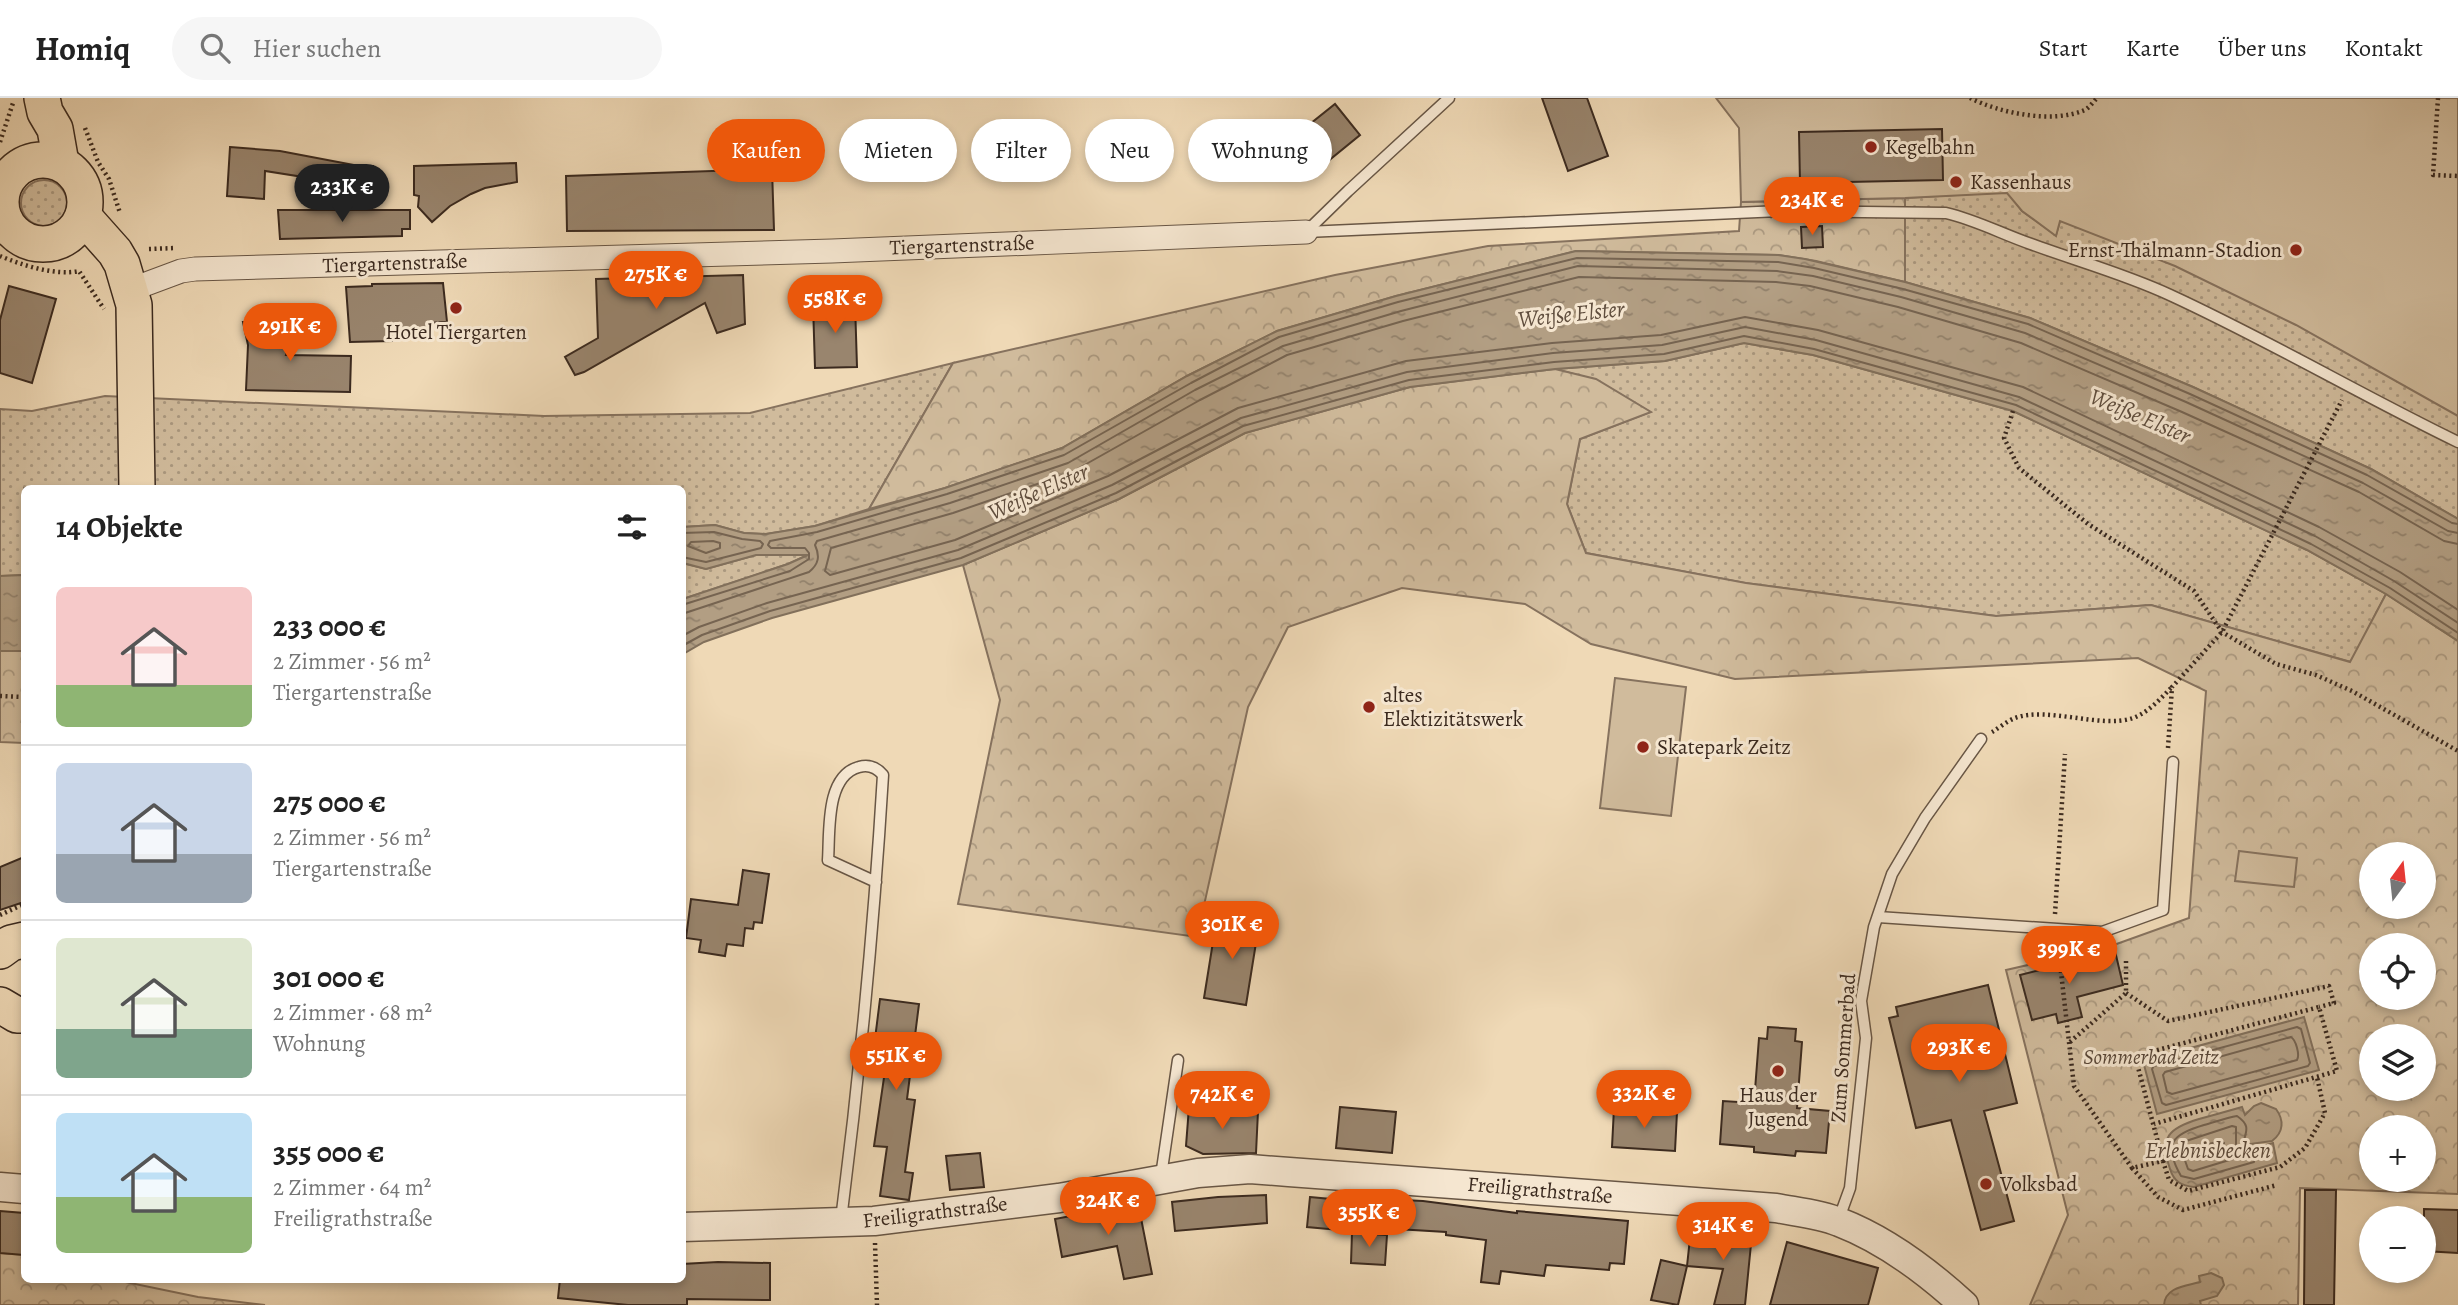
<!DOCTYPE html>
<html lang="de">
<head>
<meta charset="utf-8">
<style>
	:root { --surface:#fff; --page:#f6f6f6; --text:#222; --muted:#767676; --line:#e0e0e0; --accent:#ea580c }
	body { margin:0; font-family:Alegreya,serif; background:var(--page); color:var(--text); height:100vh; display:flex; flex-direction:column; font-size:26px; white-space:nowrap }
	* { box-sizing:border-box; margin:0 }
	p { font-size:23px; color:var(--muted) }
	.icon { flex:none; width:38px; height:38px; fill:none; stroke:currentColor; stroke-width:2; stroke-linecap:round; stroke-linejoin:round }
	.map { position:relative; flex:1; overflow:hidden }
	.details { position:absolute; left:21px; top:387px; width:665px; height:798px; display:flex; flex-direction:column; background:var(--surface); border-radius:10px; box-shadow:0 4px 10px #0003 }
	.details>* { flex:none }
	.banner { position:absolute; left:707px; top:21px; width:665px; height:63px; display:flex; gap:14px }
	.needle { width:46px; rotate:15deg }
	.tools { position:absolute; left:2359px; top:744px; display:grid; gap:14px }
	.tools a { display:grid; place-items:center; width:77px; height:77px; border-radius:50%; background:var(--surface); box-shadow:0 4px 10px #0003; font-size:35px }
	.price { position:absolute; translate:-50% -60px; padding:0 16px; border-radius:24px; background:var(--accent); color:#fff; font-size:23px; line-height:46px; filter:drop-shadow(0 2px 4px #0008) }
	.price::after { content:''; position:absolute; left:50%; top:42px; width:21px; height:16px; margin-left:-10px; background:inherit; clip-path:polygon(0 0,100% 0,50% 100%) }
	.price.current { background:#222; color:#fff }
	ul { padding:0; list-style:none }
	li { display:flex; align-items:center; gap:21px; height:175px; padding:0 35px }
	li+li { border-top:2px solid var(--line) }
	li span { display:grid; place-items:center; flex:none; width:196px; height:140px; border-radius:10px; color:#555 }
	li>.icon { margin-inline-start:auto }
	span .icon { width:84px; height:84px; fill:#fffc; stroke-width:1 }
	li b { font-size:30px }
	h2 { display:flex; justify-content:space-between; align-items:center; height:84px; padding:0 35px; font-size:30px }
	.pill { padding:0 24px; border-radius:32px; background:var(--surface); box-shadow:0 4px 10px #0003; font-size:24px; line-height:63px }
	.pill.current { background:var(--accent); color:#fff }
	header { display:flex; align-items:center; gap:42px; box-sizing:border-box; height:98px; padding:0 35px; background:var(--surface); border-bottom:2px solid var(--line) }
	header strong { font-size:33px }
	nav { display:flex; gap:38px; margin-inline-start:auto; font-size:24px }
	.search { width:490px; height:63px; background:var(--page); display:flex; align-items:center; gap:18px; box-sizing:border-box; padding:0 24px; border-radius:38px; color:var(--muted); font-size:26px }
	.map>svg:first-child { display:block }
	.grass { fill:url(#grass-dots); stroke:#86725e; stroke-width:2 }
	.forest { fill:url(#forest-crowns); stroke:#86725e; stroke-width:2; fill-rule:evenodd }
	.pitch { fill:#d0bb9c; stroke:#86725e; stroke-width:2 }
	.water { fill:url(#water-ripples); stroke:#82705b; stroke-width:2 }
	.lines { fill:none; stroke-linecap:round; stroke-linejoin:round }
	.shore { stroke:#766451; stroke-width:2 }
	.building { fill:#99856e; stroke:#3b2a1f; stroke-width:2 }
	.service-casing { stroke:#685645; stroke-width:13 }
	.minor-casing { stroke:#685645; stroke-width:25 }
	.tertiary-casing { stroke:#685645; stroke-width:31 }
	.primary-casing { stroke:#3b2a1f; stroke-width:38 }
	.path { stroke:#3b2a1f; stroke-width:4.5; stroke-dasharray:2 3.5; stroke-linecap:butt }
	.service { stroke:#f5e6d0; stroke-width:10 }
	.minor { stroke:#f5e6d0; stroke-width:23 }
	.tertiary { stroke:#f5e6d0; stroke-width:28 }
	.primary { stroke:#efd9b6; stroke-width:35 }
	.poi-dot { fill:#8f2418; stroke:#f5e6d0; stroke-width:2.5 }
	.labels { text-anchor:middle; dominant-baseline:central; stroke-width:6; stroke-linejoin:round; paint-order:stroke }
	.poi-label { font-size:21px; fill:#3b2a1f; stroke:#f5e6d0; text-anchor:start }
	.street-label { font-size:21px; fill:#3b2a1f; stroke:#f5e6d0 }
	.park-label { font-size:21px; font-style:italic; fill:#594738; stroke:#f5e6d0 }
	.water-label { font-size:23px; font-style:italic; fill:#5f4d3d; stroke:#f5e6d0 }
</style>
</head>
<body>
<header>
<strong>Homiq</strong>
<div class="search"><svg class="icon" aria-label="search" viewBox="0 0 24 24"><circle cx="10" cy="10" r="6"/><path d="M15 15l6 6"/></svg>Hier suchen</div>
<nav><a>Start</a><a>Karte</a><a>Über uns</a><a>Kontakt</a></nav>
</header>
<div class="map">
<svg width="2458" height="1207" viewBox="0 0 2458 1207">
	<defs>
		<pattern id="grass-dots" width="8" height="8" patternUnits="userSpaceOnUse" patternTransform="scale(1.75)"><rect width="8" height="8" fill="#d0bb9c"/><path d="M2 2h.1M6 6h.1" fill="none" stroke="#aa987f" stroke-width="1.8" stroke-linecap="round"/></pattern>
		<pattern id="forest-crowns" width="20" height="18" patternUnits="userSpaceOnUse" patternTransform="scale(1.75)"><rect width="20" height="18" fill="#d0bb9c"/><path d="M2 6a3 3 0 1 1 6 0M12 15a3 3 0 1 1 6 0" fill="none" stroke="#aa987f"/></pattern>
		<pattern id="water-ripples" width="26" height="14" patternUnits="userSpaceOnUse" patternTransform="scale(1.75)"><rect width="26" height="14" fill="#b29e83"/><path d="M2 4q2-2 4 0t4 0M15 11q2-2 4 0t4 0" fill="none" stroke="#92816b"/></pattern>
	</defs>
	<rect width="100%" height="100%" fill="#efd9b6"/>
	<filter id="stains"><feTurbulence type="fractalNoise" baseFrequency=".00286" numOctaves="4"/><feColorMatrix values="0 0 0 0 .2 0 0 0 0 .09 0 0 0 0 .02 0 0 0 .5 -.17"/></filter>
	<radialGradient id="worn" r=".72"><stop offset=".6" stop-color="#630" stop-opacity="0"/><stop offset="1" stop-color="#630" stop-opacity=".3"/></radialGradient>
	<g class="grass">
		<circle cx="44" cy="105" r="23"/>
		<path d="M2008,94L2022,113L2056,137L2060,123L2458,147V421L2371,371L2193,289L2030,220L1905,184V100Z"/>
		<path d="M1744,245L1813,257L2013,313L2307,452L2386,496L2351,564L2151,507L1996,518L1745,485L1586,455L1567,406L1580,341L1650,314L1596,282L1555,271L1665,263Z"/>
		<path d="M953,265L869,411L815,428L766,436L744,435L715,427L683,429L682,390H24V477L0,478V311L32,313L105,298L544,318L750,315Z"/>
		<path d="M810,456L788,466L683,501L682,465L706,471L756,457Z"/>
	</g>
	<g class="forest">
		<path d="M1905,100V184L1816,163L1779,157L1576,153L1396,198L1277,233L1187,278L1062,350L945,390L869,411L953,265L1335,177L1488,148L1739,133L1741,104Z"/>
		<path d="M1555,271L1596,281L1651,314L1580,341L1567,406L1586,455L1746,485L1996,518L2151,507L2350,564L2386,496L2458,543V1096L2300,1090L2298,1207H2030L2068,1117L2006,872L2111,848L2189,820L2206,593L2138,560L1735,581L1591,546L1525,506L1402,490L1288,529L1248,609L1197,839L958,806L1000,602L963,467L1119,401L1245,335L1410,289ZM2371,756H2424V808H2371ZM2371,847H2424V900H2371ZM2371,938H2424V990H2371ZM2371,1029H2424V1082H2371Z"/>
		<path d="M0,553H24V645L0,644Z"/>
		<path d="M0,1155L24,1157V1181H111L198,1199L265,1207H0Z"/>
	</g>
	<g class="pitch">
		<path d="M1716,0H2458V318L2296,227L2175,168L2060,123L2056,138L2022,113L2007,95L1905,100L1741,104L1739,30Z"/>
		<path d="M1615,580L1686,589L1671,718L1600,710Z"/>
		<path d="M2239,753L2297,760L2294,789L2235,783Z"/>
	</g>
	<g class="water">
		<path d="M1576,153L1778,157L1805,161L1905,184L2030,220L2193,289L2371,371L2458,421V543L2386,496L2307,452L2013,313L1813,257L1744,245L1665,263L1555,271L1410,289L1245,335L1119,401L963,467L772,520L704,544L683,556V501L788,466L808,457H756L706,471L683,465V429L715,427L744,435L766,436L815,428L945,390L1062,350L1187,278L1277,233L1396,198Z"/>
		<path d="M24,477V553H0V478Z"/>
		<path d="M2304,919L2319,972L2157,1016L2143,963Z"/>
		<path d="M2261,1005L2276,1011C2284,1022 2284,1034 2272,1043L2250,1046L2252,1051L2273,1045L2277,1065L2194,1089C2182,1088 2174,1084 2170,1071C2159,1039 2169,1030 2199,1021C2214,1017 2228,1013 2242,1009L2245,1017L2254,1008Z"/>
		<path d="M2211,1175L2222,1180L2224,1187L2217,1198L2200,1203L2201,1207H2164C2165,1189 2186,1188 2200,1184L2199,1178Z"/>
	</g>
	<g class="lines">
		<g class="shore">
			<path d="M682,435L714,434L742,441L760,443L763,446L761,450L706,464L682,459"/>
			<path d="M713,443L720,445V450L706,455L688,448L691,444Z"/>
			<path d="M2458,446L2444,443L2359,394L2182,314L2021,245L1898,209L1810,188L1776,184L1579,179L1403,223L1287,257L1200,302L1072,374L953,415L831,450L825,473L830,477L955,442L1108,378L1238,310L1406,263L1552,245L1661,237L1745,219L1818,232L2023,289L2319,429L2400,474L2458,512"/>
			<path d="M682,507L790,473L809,461V455L805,450H771L768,447L770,443L817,434L947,396L1064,357L1191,285L1279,239L1398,204L1577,160L1778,164L1814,170L1903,191L2028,226L2190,296L2367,377L2452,425L2458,426"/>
			<path d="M682,516L809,474C819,466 820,458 815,447L817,443L950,405L1068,365L1195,292L1283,248L1401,213L1578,168L1777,173L1813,178L1901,199L2025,235L2186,304L2363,385L2448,433L2458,435"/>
			<path d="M682,538L699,529L767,505L958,452L1112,387L1241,320L1407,274L1553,255L1662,247L1745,229L1816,242L2019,299L2315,438L2394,483L2458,525"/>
			<path d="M682,548L702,537L770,513L961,460L1116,395L1243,328L1409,282L1554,264L1664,256L1744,238L1814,251L2016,307L2311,446L2390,490L2458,535"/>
			<path d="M2297,929L2301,931L2310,965L2308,968L2166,1007L2162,1005L2152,971L2154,968Z"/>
			<path d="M2291,939C2296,942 2300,957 2297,962L2172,996L2167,994L2163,977L2165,974Z"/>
			<path d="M2237,1018C2253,1029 2244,1035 2243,1048L2247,1056L2254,1059V1064L2194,1081L2181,1078C2162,1045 2173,1036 2204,1027C2215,1024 2226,1020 2237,1018Z"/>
			<path d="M2232,1028L2236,1029C2236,1032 2236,1057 2236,1060L2193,1073L2188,1071L2181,1051L2183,1044Z"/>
			<path d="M2220,1043L2224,1045L2223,1053L2198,1060L2194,1059V1050Z"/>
		</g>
	</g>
	<g class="building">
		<path d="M1542,0H1587L1608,58L1568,73Z"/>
		<path d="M1335,6L1360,37L1306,81L1280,50Z"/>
		<path d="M1942,31L1943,82L1800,85L1799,34Z"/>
		<path d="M230,49L280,53L359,68H373V90L265,73L264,101L227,98Z"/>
		<path d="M516,65L517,84L485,90L471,96L450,108L432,124L418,109L419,98L414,97V68Z"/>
		<path d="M772,71L774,132L567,133L566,78Z"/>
		<path d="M278,112H410V131H402V138L280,141Z"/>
		<path d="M1822,128L1823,149L1802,150L1801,129Z"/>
		<path d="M743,177L745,226L717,235L705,205L584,274L575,277L565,259L598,240L596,181Z"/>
		<path d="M443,185L447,224L428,225V232L392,233V243L350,244L346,189L372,188V186Z"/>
		<path d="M9,188L56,201L32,285L0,275V222Z"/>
		<path d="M855,205L857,269L815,270L813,206Z"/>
		<path d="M243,224L295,225L286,257L351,258L350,294L246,292L248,247Z"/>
		<path d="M24,759V804L0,812V769Z"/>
		<path d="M743,772L769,776L762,825L754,824L753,831L745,830L743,848L727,846L725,858L699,854L701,842L686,840L691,801L738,807Z"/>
		<path d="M1217,819L1259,826L1246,907L1204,900Z"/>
		<path d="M2115,853L2123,887L2077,899L2082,919L2058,925L2056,916L2032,922L2020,877Z"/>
		<path d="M1988,887L2017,1005L1984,1013L2014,1123L1981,1132L1951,1022L1916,1030L1889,920L1898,918L1896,909Z"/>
		<path d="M880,901L919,906L907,1001L915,1002L905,1074L913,1075L909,1102L880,1098L887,1049L874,1048L886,966L872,965Z"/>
		<path d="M1768,929L1796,931L1795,943L1802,944L1797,1010L1830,1013L1826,1055L1796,1053L1795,1058L1754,1054V1049L1720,1046L1723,1003L1754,1005L1759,940L1767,941Z"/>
		<path d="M1189,1009L1258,1013L1256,1055L1203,1056L1186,1048Z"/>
		<path d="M1340,1009L1396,1014L1392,1055L1336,1050Z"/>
		<path d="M1614,1010L1677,1014L1675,1053L1612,1049Z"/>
		<path d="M980,1055L984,1089L950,1092L946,1058Z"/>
		<path d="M2305,1092H2336L2334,1207H2304Z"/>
		<path d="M1266,1097L1267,1125L1175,1133L1172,1104L1218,1099Z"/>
		<path d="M1310,1099L1341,1102L1339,1132L1307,1129Z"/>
		<path d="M1382,1101L1423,1103L1517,1115V1113L1628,1123L1624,1166L1610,1165L1609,1172L1546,1167L1544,1178L1501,1173L1499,1186L1481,1184L1486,1142L1446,1137V1134L1380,1130Z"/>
		<path d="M1138,1105L1152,1176L1124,1181L1117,1148L1062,1159L1055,1121Z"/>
		<path d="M2424,1111L2458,1112V1155L2424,1153Z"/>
		<path d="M0,1113L24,1115V1157L0,1155Z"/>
		<path d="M1691,1131L1752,1136L1745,1207H1714L1723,1171L1687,1168Z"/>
		<path d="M1352,1135L1387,1137L1385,1167L1351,1165Z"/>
		<path d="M1787,1144L1878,1170L1868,1207H1770Z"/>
		<path d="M1661,1162L1687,1168L1678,1207L1651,1202Z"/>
		<path d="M718,1164L770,1165V1202L687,1201V1207H628L558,1200L560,1181H682V1166Z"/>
	</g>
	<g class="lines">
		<defs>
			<g id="service">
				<path d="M1306,134L1782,113L1946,115C1976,122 2002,136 2031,146C2077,163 2125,176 2170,197C2268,242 2361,297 2458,344"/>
				<path d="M1306,134L1348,93L1449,0"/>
				<path d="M1878,819L2102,834L2163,812L2173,664"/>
				<path d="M1161,1078L1178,962"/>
				<path d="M841,1122C860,974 874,826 883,677C877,670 869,666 859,669C825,678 830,734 828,762L876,784"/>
				<path d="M1838,1123L1850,1090L1866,940L1861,903L1874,829L1892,776L1925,720L1981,641"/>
			</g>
			<g id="minor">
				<path d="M0,98L1,97"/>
				<path d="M0,130L9,129"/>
				<path d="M130,192L181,173L195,171L832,153L1306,134"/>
			</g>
			<g id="tertiary">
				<path d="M0,1089L24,1091"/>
				<path d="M682,1129L874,1123L1059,1100L1198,1075L1250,1071L1289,1074L1776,1110C1797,1114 1820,1116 1839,1124C1886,1142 1928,1174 1964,1207"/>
			</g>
			<g id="primary">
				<path d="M42,0L45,14L55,31L61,65"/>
				<circle cx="43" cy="104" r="42"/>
				<path d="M83,118L115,154L122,166L134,207L137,390"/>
				<path d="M0,853L11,845L24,842"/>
				<path d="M0,907L17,917H24"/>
			</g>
		</defs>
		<use href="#service" class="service-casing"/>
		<use href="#minor" class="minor-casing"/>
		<use href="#tertiary" class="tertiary-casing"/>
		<use href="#primary" class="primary-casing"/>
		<g class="path">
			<path d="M1970,0C2000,15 2052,26 2085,12C2090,9 2093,4 2097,0"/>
			<path d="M2438,0L2433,77L2458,78"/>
			<path d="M85,30L98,64L109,81L120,115"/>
			<path d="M0,44L13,5"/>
			<path d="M149,151L176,150"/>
			<path d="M0,158C22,167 55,178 79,173L104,211"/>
			<path d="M2013,313L2004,340L2019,370L2088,426L2194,493L2222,534L2276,566L2316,577L2352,593L2458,653"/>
			<path d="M0,598L24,599"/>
			<path d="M1992,634C1999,630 2007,623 2015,620C2047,608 2101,631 2133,620C2149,614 2160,601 2171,590"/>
			<path d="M2168,650L2172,589L2222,534L2342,302"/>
			<path d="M2055,816L2065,656"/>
			<path d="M0,817L24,806"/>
			<path d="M2055,846L2061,874L2074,988L2132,1070L2163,1063L2135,958L2319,909L2337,973L2154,1026"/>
			<path d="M2126,895L2168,923L2329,888L2334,905L2319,909"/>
			<path d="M2070,944L2126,895V861"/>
			<path d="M2163,1063L2169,1082L2188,1093L2280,1069L2305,1050L2325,1015L2317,979"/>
			<path d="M2132,1070L2158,1099L2183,1112L2277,1087"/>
			<path d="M875,1145L877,1207"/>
		</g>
		<use href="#service" class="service"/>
		<use href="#minor" class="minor"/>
		<use href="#tertiary" class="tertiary"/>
		<use href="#primary" class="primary"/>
	</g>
	<g class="poi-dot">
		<circle cx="1871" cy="49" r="7"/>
		<circle cx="1956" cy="84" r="7"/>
		<circle cx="2296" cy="152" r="7"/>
		<circle cx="456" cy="210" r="7"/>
		<circle cx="1369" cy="609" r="7"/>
		<circle cx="1643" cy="649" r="7"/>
		<circle cx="1778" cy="973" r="7"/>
		<circle cx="1986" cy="1086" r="7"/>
	</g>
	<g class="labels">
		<g class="poi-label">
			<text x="1885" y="49">Kegelbahn</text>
			<text x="1970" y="84">Kassenhaus</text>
			<text x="2282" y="152" text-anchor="end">Ernst-Thälmann-Stadion</text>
			<text x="456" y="234" text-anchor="middle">Hotel Tiergarten</text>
			<text x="1383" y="597">altes<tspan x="1383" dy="24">Elektizitätswerk</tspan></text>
			<text x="1657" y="649">Skatepark Zeitz</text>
			<text x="1778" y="997" text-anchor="middle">Haus der<tspan x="1778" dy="24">Jugend</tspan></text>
			<text x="2000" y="1086">Volksbad</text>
		</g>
		<g class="street-label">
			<text transform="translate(962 147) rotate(-2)">Tiergartenstraße</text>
			<text transform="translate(395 165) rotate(-2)">Tiergartenstraße</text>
			<text transform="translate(1843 950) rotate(-86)">Zum Sommerbad</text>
			<text transform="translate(1540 1092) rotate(5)">Freiligrathstraße</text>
			<text transform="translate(935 1114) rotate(-7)">Freiligrathstraße</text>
		</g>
		<g class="park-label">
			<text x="2151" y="959">Sommerbad Zeitz</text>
		</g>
		<g class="water-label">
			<text transform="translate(1571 216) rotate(-6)">Weiße Elster</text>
			<text transform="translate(2140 318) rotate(23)">Weiße Elster</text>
			<text transform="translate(1038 394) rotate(-24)">Weiße Elster</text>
			<text x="2208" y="1052">Erlebnisbecken</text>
		</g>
	</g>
	<rect width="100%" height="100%" filter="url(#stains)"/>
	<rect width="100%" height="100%" fill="url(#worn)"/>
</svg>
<div class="tools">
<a><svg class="needle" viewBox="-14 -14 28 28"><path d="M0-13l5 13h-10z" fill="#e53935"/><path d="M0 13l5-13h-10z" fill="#767676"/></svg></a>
<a><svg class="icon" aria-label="locate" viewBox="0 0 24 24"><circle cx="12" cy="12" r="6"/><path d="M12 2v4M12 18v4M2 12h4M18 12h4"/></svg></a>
<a><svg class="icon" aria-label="layers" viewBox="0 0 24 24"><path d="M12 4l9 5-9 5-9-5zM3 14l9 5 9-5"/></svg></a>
<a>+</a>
<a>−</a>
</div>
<b class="price current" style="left:342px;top:126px">233K €</b>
<b class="price" style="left:1812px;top:139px">234K €</b>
<b class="price" style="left:656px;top:213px">275K €</b>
<b class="price" style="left:835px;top:237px">558K €</b>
<b class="price" style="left:290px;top:265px">291K €</b>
<b class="price" style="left:1232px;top:863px">301K €</b>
<b class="price" style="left:2069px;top:888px">399K €</b>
<b class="price" style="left:1959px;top:986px">293K €</b>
<b class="price" style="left:896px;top:994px">551K €</b>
<b class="price" style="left:1644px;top:1032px">332K €</b>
<b class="price" style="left:1222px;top:1033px">742K €</b>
<b class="price" style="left:1108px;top:1139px">324K €</b>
<b class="price" style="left:1369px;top:1151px">355K €</b>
<b class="price" style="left:1723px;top:1164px">314K €</b>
<div class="banner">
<a class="pill current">Kaufen</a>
<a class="pill">Mieten</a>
<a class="pill">Filter</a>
<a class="pill">Neu</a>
<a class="pill">Wohnung</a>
</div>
<section class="details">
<h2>14 Objekte<svg class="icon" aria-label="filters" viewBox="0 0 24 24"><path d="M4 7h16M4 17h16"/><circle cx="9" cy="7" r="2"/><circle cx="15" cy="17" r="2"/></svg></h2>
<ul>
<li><span style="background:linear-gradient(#f6c9c9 70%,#8fb573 0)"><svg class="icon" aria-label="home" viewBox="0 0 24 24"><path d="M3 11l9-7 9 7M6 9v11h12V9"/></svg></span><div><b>233 000 €</b><p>2 Zimmer · 56 m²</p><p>Tiergartenstraße</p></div></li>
<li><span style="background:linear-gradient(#c9d6e8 65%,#9aa5b1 0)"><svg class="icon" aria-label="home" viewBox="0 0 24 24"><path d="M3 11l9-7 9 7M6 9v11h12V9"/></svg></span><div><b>275 000 €</b><p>2 Zimmer · 56 m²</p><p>Tiergartenstraße</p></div></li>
<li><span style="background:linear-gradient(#dfe7d0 65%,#7fa58c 0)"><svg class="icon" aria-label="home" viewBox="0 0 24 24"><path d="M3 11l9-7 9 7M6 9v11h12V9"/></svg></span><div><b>301 000 €</b><p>2 Zimmer · 68 m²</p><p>Wohnung</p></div></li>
<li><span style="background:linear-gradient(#bfe0f5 60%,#8fb573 0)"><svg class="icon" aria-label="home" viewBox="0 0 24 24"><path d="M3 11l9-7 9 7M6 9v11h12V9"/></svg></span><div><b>355 000 €</b><p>2 Zimmer · 64 m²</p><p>Freiligrathstraße</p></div></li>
</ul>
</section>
</div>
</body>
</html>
